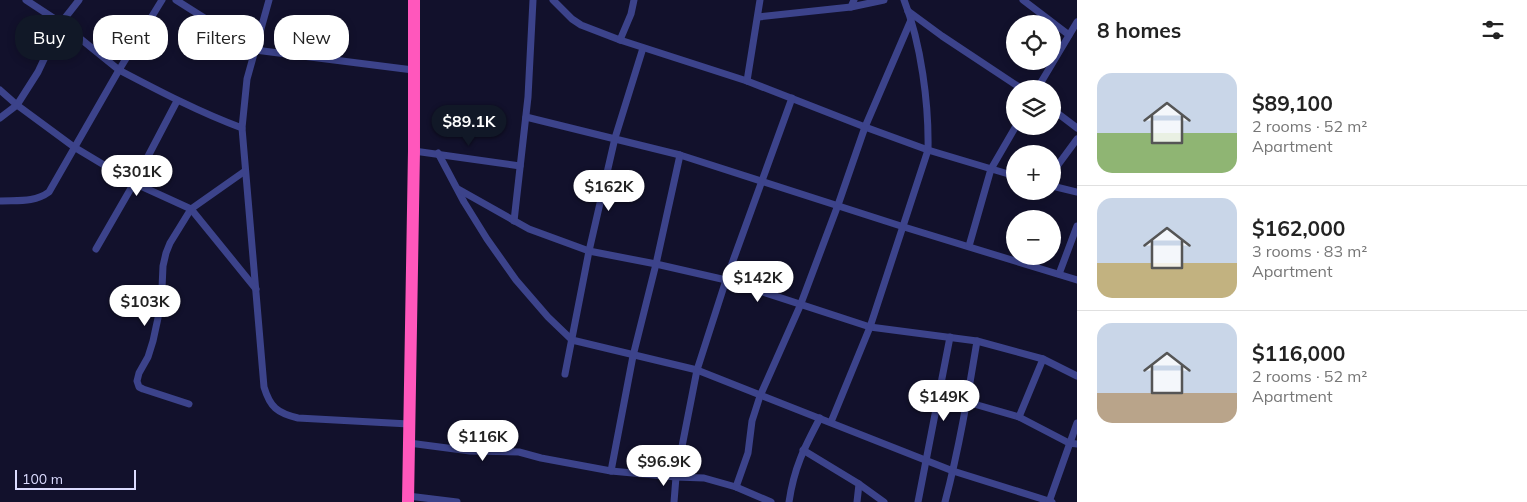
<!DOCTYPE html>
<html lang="en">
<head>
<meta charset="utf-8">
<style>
	:root { --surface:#fff; --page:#f6f6f6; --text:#222; --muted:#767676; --line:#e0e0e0; --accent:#111827 }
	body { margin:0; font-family:Mulish,sans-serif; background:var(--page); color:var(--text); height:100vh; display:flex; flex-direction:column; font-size:19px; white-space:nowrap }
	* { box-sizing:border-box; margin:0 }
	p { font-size:16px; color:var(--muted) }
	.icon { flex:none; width:28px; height:28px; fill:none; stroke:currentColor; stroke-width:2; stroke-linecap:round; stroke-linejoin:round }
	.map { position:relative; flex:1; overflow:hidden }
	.sheet { display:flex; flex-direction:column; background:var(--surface); width:450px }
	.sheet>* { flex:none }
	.banner { position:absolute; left:15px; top:15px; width:475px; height:45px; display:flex; gap:10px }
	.fabs { position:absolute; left:1006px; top:15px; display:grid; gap:10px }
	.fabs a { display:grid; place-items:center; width:55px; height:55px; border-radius:50%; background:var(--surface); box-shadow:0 2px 8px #0003; font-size:25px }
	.scale { position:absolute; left:15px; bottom:12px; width:121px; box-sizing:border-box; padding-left:5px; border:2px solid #dcdcff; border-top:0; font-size:14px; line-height:18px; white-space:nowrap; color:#dcdcff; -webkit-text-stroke:4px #12112c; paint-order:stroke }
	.price { position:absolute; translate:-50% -42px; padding:0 11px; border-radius:18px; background:#fff; color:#222; font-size:16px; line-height:32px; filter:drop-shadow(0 1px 2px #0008) }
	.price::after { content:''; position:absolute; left:50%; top:30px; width:15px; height:11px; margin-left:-8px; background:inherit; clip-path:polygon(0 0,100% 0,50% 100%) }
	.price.active { background:var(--accent); color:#fff }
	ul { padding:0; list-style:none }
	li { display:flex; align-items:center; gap:15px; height:125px; padding:0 20px }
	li+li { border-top:1px solid var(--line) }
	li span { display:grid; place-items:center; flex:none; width:140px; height:100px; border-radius:15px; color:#555 }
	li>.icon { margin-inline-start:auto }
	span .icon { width:60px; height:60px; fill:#fffc; stroke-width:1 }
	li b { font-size:21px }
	h2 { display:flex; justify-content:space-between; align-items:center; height:60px; padding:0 20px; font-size:21px }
	.tag { padding:0 18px; border-radius:20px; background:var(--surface); box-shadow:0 2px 8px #0003; font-size:18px; line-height:45px }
	.tag.active { background:var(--accent); color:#fff }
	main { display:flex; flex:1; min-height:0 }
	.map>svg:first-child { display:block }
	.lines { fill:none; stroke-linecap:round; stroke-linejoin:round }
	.street { stroke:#3c438b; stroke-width:7 }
	.highway { stroke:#ff57bc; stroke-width:12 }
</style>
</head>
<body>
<main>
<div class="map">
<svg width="1077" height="502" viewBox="0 0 1077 502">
	<rect width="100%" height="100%" fill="#12112c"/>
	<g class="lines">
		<g class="street">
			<path d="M162,0L119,70C159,91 199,112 242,128L264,387C270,407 277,413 298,418L409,424"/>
			<path d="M176,0L255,50L413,70"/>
			<path d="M553,0L572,19L581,25L620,40L747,81L865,127L928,150L1015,176"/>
			<path d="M1023,0L1069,35"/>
			<path d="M851,7L884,0"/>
			<path d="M908,11L942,36L1022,89"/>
			<path d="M758,17L851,7L854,0"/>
			<path d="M620,40L631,14L634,0"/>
			<path d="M747,81L760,0"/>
			<path d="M1037,89L1077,22"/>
			<path d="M0,90L17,105L74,147L134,183L191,209L256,289"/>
			<path d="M1052,109L1077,128"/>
			<path d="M526,117L680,155L904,227L1077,280"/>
			<path d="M0,118L17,105L38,72L61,23L79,0"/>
			<path d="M242,128L247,79L269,0"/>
			<path d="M414,151L520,166"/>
			<path d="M438,153L464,202L487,239L516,280L548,317L572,340L697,370L953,471L1052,502"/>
			<path d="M1052,173L1077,139"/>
			<path d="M1052,186L1077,192"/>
			<path d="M458,189L529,229L589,251L656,264L726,280L870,327L977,341L1043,359L1077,376"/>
			<path d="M0,201C17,200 34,203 49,192L119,70L61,23L26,0"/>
			<path d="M514,221L528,97L533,0"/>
			<path d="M969,246L991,169L1016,126"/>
			<path d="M96,249L134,183L177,101"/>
			<path d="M1059,274L1077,226"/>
			<path d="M565,374L589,251L615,138L643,48"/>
			<path d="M938,396L967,402L1019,417L1069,443L1077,444"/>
			<path d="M189,404L143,389L139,387L137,381L139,373L148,357L153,341L158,318L162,288L163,266L166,253L170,243L191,209L245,171"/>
			<path d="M1019,417L1043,359"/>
			<path d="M831,422L870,327L928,150C929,104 921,43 904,0"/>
			<path d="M409,443L470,451L519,452L541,458L611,471L676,477L704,478L736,487L771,502"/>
			<path d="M803,450L859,484L857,502"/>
			<path d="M611,471L633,356L656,264L680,155"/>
			<path d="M859,484L884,502"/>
			<path d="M736,487L748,453L752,421L760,396L800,306L838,205L865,127L911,20"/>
			<path d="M408,496L457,502"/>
			<path d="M674,502L676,477L697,370L726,280L792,98"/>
			<path d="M789,502C794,468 804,448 820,418"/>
			<path d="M918,502L950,337"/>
			<path d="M945,502C959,449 968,395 977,341"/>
			<path d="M1049,502L1077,423"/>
		</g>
		<path class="highway" d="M408,502L414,151V0"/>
	</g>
</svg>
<div class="fabs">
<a><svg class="icon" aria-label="locate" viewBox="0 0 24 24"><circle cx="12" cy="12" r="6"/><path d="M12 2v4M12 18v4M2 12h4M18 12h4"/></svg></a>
<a><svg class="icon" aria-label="layers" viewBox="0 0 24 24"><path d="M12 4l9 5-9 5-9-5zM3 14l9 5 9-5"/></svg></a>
<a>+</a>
<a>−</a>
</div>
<div class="scale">100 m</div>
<b class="price active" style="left:469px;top:147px">$89.1K</b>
<b class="price" style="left:137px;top:197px">$301K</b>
<b class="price" style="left:609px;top:212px">$162K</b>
<b class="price" style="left:758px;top:303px">$142K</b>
<b class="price" style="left:145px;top:327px">$103K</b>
<b class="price" style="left:944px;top:422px">$149K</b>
<b class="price" style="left:483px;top:462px">$116K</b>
<b class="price" style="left:664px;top:487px">$96.9K</b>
<div class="banner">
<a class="tag active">Buy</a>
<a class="tag">Rent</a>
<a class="tag">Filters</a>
<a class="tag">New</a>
</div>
</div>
<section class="sheet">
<h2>8 homes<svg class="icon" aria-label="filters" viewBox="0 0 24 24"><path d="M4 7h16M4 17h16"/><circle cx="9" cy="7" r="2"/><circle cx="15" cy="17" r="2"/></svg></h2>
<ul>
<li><span style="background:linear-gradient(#c9d6e8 60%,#8fb573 0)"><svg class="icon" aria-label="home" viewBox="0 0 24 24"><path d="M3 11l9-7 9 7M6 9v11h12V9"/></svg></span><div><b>$89,100</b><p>2 rooms · 52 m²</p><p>Apartment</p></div></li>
<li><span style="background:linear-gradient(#c9d6e8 65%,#c2b280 0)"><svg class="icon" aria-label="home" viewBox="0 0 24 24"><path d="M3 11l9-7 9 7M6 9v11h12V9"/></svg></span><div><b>$162,000</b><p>3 rooms · 83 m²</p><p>Apartment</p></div></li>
<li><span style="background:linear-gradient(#c9d6e8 70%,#b9a48a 0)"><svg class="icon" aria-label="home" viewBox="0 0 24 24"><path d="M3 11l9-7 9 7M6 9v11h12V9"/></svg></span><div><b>$116,000</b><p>2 rooms · 52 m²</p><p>Apartment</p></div></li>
</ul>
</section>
</main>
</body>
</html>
